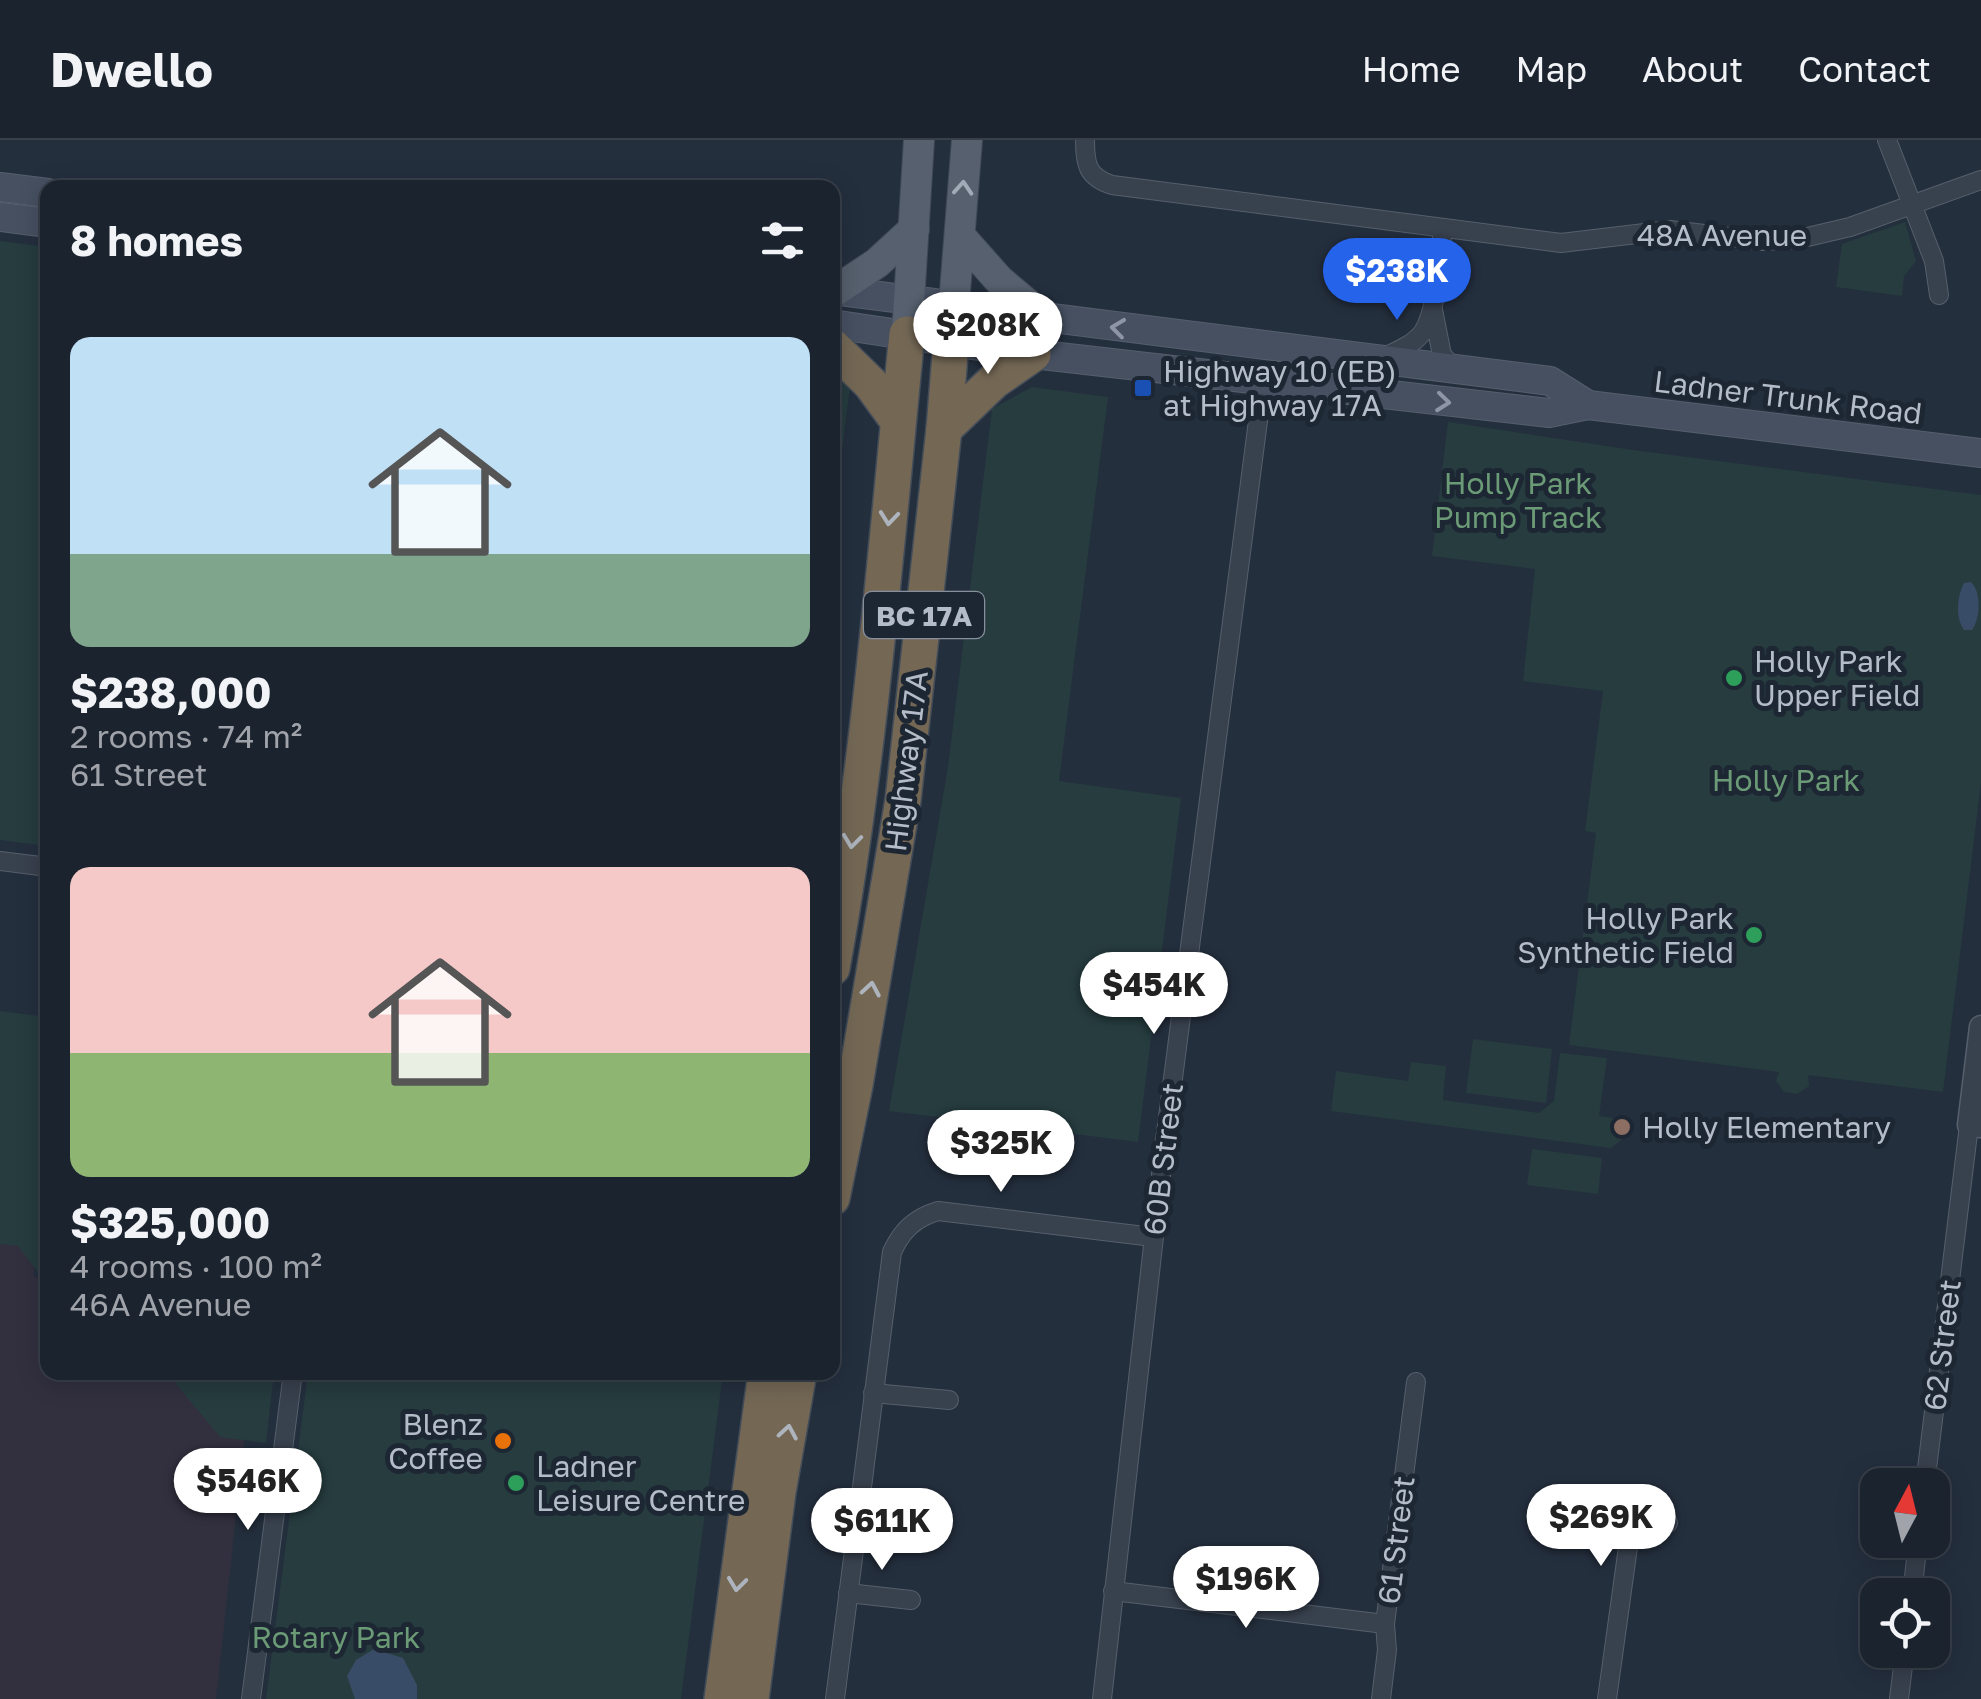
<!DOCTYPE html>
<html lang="en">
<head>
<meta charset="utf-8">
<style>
	:root { --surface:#1b232e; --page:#242b36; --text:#f1f3f6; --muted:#a0a4aa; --line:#39404a; --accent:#2563eb }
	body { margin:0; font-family:"Golos Text",sans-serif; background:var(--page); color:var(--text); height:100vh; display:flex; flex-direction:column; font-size:38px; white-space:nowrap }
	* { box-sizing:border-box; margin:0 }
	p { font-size:32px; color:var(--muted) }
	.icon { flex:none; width:55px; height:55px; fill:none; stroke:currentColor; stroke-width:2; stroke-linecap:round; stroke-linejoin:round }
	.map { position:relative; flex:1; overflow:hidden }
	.drawer { position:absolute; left:40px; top:40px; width:800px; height:1200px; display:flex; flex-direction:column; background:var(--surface); border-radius:20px; box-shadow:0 5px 25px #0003,0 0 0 2px var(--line) }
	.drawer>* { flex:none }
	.needle { width:65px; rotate:7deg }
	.fabs { position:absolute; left:1860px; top:1328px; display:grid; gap:20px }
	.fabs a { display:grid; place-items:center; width:90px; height:90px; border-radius:20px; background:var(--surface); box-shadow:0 5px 25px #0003,0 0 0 2px var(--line); font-size:50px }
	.price { position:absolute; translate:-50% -85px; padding:0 22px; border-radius:35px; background:#fff; color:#222; font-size:32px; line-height:65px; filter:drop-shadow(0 2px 5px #0008) }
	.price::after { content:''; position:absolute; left:50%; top:60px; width:30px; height:22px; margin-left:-15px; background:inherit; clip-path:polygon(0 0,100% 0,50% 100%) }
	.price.current { background:var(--accent); color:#fff }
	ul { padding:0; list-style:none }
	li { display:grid; align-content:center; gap:20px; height:530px; padding:0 30px }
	li span { display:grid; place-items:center; height:310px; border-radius:20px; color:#555 }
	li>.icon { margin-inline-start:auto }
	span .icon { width:180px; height:180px; fill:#fffc; stroke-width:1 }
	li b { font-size:42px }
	h2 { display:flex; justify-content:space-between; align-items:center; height:120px; padding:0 30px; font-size:42px }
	header { display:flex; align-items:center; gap:60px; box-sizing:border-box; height:140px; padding:0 50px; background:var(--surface); border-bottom:2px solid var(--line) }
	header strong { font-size:48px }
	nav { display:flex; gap:55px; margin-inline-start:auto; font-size:35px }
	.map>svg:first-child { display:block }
	.medical { fill:#32303f }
	.green { fill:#263c3f }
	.water { fill:#394c67 }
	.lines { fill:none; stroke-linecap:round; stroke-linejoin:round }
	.minor-casing { stroke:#565f6c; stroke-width:20 }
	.tertiary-casing { stroke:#565f6c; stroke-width:25 }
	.secondary-casing { stroke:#565f6c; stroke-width:30 }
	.primary-casing { stroke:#414a57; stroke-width:32 }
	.motorway-casing { stroke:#434c59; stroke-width:38 }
	.minor { stroke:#38414e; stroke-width:18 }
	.tertiary { stroke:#38414e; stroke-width:22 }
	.secondary { stroke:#465061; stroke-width:28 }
	.primary { stroke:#56606e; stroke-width:30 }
	.motorway { stroke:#746855; stroke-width:35 }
	.oneway { stroke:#a1aab7 }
	.oneway2 { stroke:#8e96a5 }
	.oneway3 { stroke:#aeb4bd }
	.transit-dot { fill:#1a4fb4; stroke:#1d2633; stroke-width:4 }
	.leisure-dot { fill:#2e9e5b; stroke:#1d2633; stroke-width:4 }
	.education-dot { fill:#8d6e63; stroke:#1d2633; stroke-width:4 }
	.food-dot { fill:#e8710a; stroke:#1d2633; stroke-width:4 }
	.labels { text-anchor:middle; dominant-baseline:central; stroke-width:10; stroke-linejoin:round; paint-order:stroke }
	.shield { fill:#1d2633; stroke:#878f9c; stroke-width:2.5 }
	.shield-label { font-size:28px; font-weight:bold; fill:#b4bcc9 }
	.street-label { font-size:30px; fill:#b4bcc9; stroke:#1d2633 }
	.poi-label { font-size:30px; fill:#b4bcc9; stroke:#1d2633; text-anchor:start }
	.park-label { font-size:30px; fill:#6b9a76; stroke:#1d2633 }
</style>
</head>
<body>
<header>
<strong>Dwello</strong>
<nav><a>Home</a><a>Map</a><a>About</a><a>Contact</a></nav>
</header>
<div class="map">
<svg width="1981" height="1559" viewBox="0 0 1981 1559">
	<rect width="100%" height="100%" fill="#242f3e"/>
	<path class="medical" d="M0,874L47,1049L33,1135L47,1145L48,1232L178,1233L246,1284L216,1559H0Z"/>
	<g class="green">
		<path d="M1905,82L1916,121L1904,136L1902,156L1836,147L1842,104Z"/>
		<path d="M0,101L47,107V706L0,700Z"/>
		<path d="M833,232L850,246L833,383Z"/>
		<path d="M1032,247L1108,257L1059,641L1181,658L1138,1002L889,971L948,627L992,269Z"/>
		<path d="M1448,282L1633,310L1981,355V643L1943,952L1808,935L1809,946L1797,954L1784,952L1776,941L1779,932L1569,905L1596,693L1585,691L1603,551L1523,541L1535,429L1432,416Z"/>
		<path d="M0,871L47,877V1144L18,1106L0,1104Z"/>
		<path d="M1473,899L1552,909L1546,963L1466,953Z"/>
		<path d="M1560,913L1607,918L1599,976L1621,979L1626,996L1611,1008L1331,971L1336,931L1408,941L1411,922L1446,926L1443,960L1539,973L1554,961Z"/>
		<path d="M1532,1009L1602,1018L1598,1054L1527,1045Z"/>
		<path d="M167,1233H274L266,1303L220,1297Z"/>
		<path d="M308,1233H723L681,1559H266Z"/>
	</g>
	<g class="water">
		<path d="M1971,442C1981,451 1981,477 1972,490H1964C1955,478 1957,456 1964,443Z"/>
		<path d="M374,1509L403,1518L417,1545V1559H355L347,1536L356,1520Z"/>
	</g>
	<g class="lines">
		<defs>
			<g id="minor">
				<path d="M1085,0C1085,24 1087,37 1112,45L1561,103L1670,90L1764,101L1799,99L1850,87L1981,40"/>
				<path d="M1887,0L1934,121L1939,155"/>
				<path d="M1433,170L1442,215L1454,228"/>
				<path d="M1382,218C1397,211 1413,205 1423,192C1438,168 1439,117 1443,89"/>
				<path d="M0,721L48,727"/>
				<path d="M873,1253L949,1260"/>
				<path d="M1925,1345L1969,985"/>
				<path d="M1113,1451L1385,1484"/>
				<path d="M848,1453L911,1460"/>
				<path d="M1912,1455L1918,1400"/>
				<path d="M251,1559L293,1232"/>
				<path d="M835,1559L892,1112C902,1090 915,1078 938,1071L1153,1097"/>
				<path d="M1102,1559L1164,1008L1263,242"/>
				<path d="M1381,1559L1387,1510L1385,1484L1416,1242"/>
				<path d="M1607,1559L1632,1378L1668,1383"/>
				<path d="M1899,1559L1905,1510"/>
			</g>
			<path id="tertiary" d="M1981,887L1969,985L1981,986"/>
			<g id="secondary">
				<path d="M0,47L48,53"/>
				<path d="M0,77L48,83"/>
				<path d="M832,150L1550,241L1588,265"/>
				<path d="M832,184L1033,214L1549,273L1588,265L1981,313"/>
			</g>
			<g id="primary">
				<path d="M960,96L999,140L1044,178"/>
				<path d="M835,151L877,123L914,89"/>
				<path d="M907,194L919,0"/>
				<path d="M951,202L967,0"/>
			</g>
			<g id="motorway">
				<path d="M832,206L871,244L898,281"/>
				<path d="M944,289L994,241L1033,214"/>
				<path d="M832,828C870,619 886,406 907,194"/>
				<path d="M832,1058L855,945L903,660L944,289L951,202"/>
				<path d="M722,1559L766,1232"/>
				<path d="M751,1559L778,1352L799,1232"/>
			</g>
		</defs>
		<use href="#minor" class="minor-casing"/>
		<use href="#tertiary" class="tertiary-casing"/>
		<use href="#secondary" class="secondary-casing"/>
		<use href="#primary" class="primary-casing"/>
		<use href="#motorway" class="motorway-casing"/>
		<use href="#minor" class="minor"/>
		<use href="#tertiary" class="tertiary"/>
		<use href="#secondary" class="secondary"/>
		<use href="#primary" class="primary"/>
		<use href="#motorway" class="motorway"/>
	</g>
	<defs><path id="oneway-chevron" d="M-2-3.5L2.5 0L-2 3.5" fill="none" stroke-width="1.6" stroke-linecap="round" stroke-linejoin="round" transform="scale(2.5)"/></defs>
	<use class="oneway" href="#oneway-chevron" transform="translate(963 48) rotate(-86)"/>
	<g class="oneway2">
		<use href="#oneway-chevron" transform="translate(1118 188) rotate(-173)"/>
		<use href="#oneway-chevron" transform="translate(1443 262) rotate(6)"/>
	</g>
	<g class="oneway3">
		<use href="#oneway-chevron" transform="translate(889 378) rotate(96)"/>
		<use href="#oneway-chevron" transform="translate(852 701) rotate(97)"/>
		<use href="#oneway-chevron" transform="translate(871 849) rotate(-80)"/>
		<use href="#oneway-chevron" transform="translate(788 1292) rotate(-80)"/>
		<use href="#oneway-chevron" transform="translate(737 1444) rotate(97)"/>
	</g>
	<rect class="transit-dot" x="1133" y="238" width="20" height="20" rx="5"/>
	<g class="leisure-dot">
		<circle cx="1734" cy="538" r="10"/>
		<circle cx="1754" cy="795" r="10"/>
		<circle cx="516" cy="1343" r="10"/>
	</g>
	<circle class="education-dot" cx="1622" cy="987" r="10"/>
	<circle class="food-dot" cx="503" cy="1301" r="10"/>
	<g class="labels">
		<rect class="shield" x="864" y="452" width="120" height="46" rx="8"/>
		<g class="shield-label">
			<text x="924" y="475">BC 17A</text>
		</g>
		<g class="street-label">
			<text x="1722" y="95">48A Avenue</text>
			<text transform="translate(1788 257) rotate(7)">Ladner Trunk Road</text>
			<text transform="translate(906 621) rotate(-83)">Highway 17A</text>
			<text transform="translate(1163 1019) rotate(-83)">60B Street</text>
			<text transform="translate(1942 1205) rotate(-83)">62 Street</text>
			<text transform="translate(1396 1400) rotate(-83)">61 Street</text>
		</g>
		<g class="poi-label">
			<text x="1163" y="231">Highway 10 (EB)<tspan x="1163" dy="34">at Highway 17A</tspan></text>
			<text x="1754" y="521">Holly Park<tspan x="1754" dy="34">Upper Field</tspan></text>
			<text x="1734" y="778" text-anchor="end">Holly Park<tspan x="1734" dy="34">Synthetic Field</tspan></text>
			<text x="1642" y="987">Holly Elementary</text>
			<text x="483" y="1284" text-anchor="end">Blenz<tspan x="483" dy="34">Coffee</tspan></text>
			<text x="536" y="1326">Ladner<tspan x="536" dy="34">Leisure Centre</tspan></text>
		</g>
		<g class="park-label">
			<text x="1518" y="343">Holly Park<tspan x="1518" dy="34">Pump Track</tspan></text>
			<text x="1786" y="640">Holly Park</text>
			<text x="336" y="1497">Rotary Park</text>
		</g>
	</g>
</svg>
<div class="fabs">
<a><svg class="needle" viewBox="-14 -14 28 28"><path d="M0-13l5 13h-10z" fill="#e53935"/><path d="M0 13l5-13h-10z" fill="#a0a4aa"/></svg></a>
<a><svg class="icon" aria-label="locate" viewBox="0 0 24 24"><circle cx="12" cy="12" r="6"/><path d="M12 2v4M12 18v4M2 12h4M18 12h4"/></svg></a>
</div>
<b class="price current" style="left:1397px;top:183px">$238K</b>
<b class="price" style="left:988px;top:237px">$208K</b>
<b class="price" style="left:1154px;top:897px">$454K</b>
<b class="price" style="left:1001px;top:1055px">$325K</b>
<b class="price" style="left:248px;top:1393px">$546K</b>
<b class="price" style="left:1601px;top:1429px">$269K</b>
<b class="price" style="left:882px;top:1433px">$611K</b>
<b class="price" style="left:1246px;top:1491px">$196K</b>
<section class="drawer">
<h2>8 homes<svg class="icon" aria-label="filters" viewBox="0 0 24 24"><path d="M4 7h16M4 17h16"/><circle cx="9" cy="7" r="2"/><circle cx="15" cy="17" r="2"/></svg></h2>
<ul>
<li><span style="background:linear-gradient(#bfe0f5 70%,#7fa58c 0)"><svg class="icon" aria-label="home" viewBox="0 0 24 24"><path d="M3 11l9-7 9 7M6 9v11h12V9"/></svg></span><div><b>$238,000</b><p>2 rooms · 74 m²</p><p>61 Street</p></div></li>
<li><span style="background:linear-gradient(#f6c9c9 60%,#8fb573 0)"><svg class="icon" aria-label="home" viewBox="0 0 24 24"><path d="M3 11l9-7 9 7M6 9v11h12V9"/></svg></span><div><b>$325,000</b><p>4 rooms · 100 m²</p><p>46A Avenue</p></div></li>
</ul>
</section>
</div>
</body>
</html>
